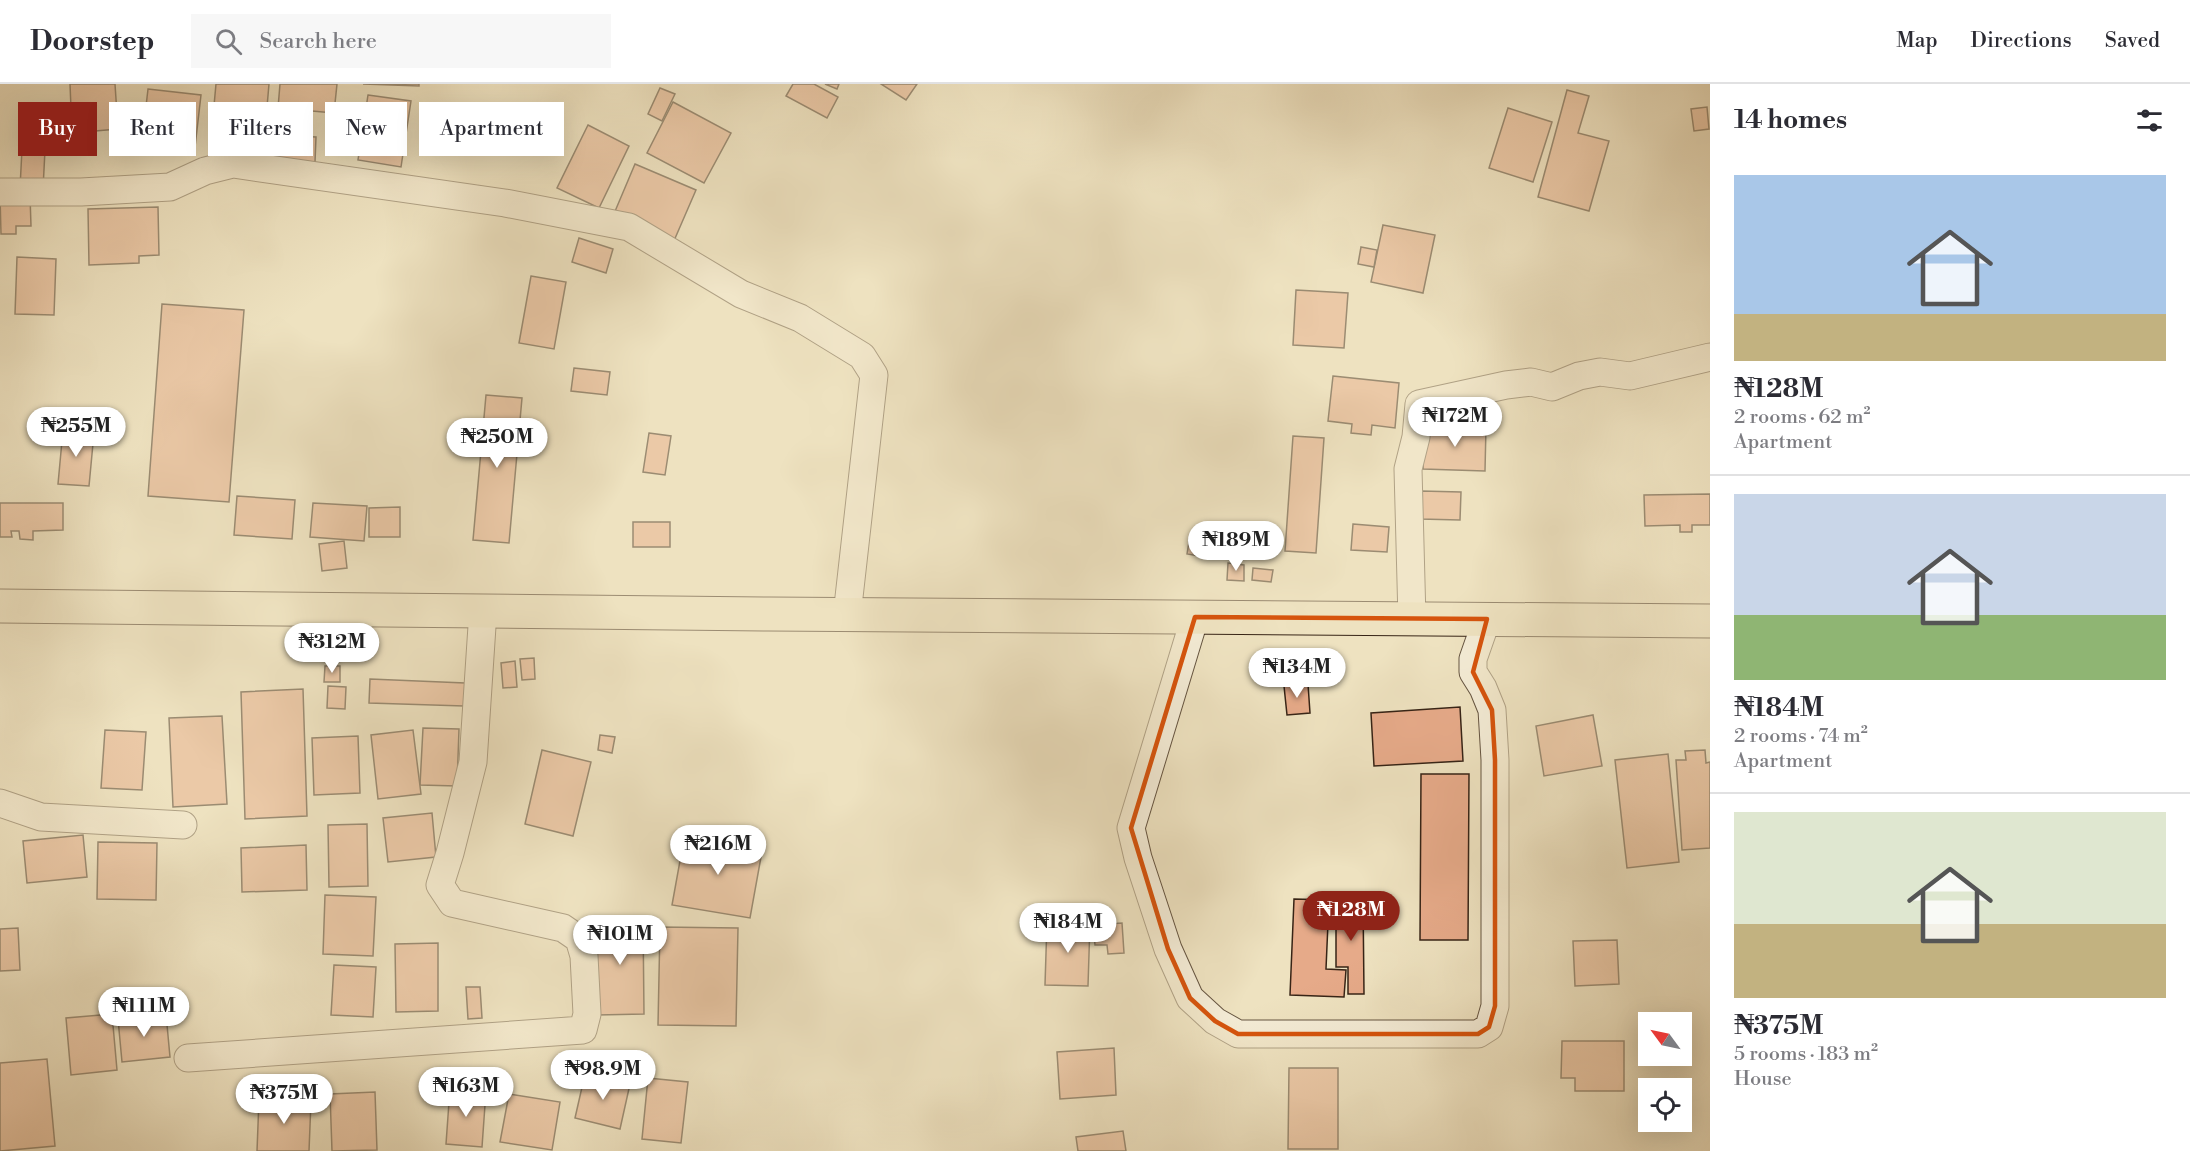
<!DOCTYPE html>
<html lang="en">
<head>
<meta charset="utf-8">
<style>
	:root { --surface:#fff; --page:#f7f7f7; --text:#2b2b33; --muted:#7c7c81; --line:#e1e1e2; --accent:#8f2418 }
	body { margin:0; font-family:"Libre Bodoni",serif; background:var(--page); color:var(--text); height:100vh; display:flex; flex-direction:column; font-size:22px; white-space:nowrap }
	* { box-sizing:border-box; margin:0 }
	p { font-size:20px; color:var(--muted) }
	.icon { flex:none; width:33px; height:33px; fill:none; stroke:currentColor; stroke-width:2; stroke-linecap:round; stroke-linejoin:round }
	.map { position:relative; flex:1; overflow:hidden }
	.sheet { display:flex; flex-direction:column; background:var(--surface); width:480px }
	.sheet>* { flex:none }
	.top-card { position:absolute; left:18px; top:18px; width:570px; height:54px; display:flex; gap:12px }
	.needle { width:39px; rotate:303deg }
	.buttons { position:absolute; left:1638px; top:928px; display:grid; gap:12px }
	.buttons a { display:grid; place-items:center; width:54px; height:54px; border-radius:0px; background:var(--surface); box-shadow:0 6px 24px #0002; font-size:30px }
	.price { position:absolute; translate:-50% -51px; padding:0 14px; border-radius:21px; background:#fff; color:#222; font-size:20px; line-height:39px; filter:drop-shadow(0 2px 3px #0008) }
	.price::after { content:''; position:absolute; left:50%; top:36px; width:18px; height:14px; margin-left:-9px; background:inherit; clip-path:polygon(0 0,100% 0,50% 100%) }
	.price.selected { background:var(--accent); color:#fff }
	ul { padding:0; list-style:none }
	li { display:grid; align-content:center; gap:12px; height:318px; padding:0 24px }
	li+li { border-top:2px solid var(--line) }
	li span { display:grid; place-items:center; height:186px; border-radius:0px; color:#555 }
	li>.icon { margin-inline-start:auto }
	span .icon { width:108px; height:108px; fill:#fffc; stroke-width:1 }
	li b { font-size:26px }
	h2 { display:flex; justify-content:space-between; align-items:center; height:72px; padding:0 24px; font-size:26px }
	.tag { padding:0 21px; border-radius:0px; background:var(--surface); box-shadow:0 6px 24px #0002; font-size:21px; line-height:54px }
	.tag.selected { background:var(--accent); color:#fff }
	header { display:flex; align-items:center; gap:36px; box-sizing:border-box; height:84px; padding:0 30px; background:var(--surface); border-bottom:2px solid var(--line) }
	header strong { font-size:28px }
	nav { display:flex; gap:33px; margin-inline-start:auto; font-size:21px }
	.search { width:420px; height:54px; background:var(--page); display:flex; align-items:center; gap:15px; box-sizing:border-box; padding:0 21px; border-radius:0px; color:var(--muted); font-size:22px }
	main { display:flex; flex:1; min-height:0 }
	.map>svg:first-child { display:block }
	.building { fill:#e6aa89; stroke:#372416; stroke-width:1.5 }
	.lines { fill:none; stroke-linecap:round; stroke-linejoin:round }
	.minor-casing { stroke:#655440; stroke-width:29 }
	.primary-casing { stroke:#372416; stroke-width:35 }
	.minor { stroke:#f4ecd6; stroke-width:27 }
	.primary { stroke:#eee2c0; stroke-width:33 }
	.marked { fill:none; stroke:#d6540d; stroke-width:4.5; stroke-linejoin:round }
</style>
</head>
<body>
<header>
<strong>Doorstep</strong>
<div class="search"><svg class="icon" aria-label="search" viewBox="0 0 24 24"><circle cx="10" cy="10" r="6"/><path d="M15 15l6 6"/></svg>Search here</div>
<nav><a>Map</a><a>Directions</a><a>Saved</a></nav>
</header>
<main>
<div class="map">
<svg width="1710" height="1067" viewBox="0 0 1710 1067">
	<rect width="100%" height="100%" fill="#eee2c0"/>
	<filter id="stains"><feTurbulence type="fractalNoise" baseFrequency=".00333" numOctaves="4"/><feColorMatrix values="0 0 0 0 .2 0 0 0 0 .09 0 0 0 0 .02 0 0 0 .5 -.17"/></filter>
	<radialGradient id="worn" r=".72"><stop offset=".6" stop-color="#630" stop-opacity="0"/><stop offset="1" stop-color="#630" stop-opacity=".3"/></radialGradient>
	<g class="building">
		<path d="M70,0H115L118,45L72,49Z"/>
		<path d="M216,0H269L263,69L210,65Z"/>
		<path d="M280,0H337L334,29L278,24Z"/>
		<path d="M363,0H419V2Z"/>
		<path d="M793,0H814L838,13L827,34L786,12Z"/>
		<path d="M825,0H839L837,5Z"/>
		<path d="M881,0H917L906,16Z"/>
		<path d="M660,4L675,10L662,37L648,30Z"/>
		<path d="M148,5L201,11L195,63L142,57Z"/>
		<path d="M1567,6L1589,12L1578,49L1609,57L1589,127L1538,113Z"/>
		<path d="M368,11L411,17L401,83L358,76Z"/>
		<path d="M673,18L731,49L704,99L647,69Z"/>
		<path d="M1707,23L1709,45L1694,47L1691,25Z"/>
		<path d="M1508,24L1552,38L1533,98L1489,84Z"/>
		<path d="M588,41L629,62L599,124L557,104Z"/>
		<path d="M274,51L316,53L315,78L272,75Z"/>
		<path d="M22,65L45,66L43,105L20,104Z"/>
		<path d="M635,80L696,106L673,159L613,132Z"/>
		<path d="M0,112H30L31,142H16V150H1Z"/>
		<path d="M158,123L159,171L139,172V179L89,181L88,125Z"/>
		<path d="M1383,141L1435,151L1423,209L1371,198Z"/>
		<path d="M579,154L613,165L606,189L572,178Z"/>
		<path d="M1361,163L1377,166L1374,183L1358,180Z"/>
		<path d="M17,173L56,175L54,231L15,230Z"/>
		<path d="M531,192L566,198L554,265L519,259Z"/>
		<path d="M1296,206L1348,209L1344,264L1293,261Z"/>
		<path d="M162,220L244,226L229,418L148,412Z"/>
		<path d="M574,284L610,288L607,311L571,307Z"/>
		<path d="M1333,292L1399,299L1395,344L1372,341L1371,351L1351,349L1352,340L1328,337Z"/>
		<path d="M486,311L522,314L509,459L473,456Z"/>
		<path d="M1425,341L1486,343L1485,387L1423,385Z"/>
		<path d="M63,346L94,349L89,402L58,400Z"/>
		<path d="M649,349L671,352L665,391L643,388Z"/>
		<path d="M1293,352L1324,354L1316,469L1285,467Z"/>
		<path d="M1421,407L1461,408L1460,436L1420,435Z"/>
		<path d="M1710,410V441H1692V448H1680V441L1645,442L1644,411Z"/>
		<path d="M237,412L295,416L292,455L234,451Z"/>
		<path d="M0,419H63V446L33,447V456L20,455L19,447H11L12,453H0Z"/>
		<path d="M313,419L367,422L364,457L310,453Z"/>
		<path d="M400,423V453H369V424Z"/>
		<rect x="633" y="438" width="37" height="25"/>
		<path d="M1353,440L1389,443L1387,468L1351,466Z"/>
		<path d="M1190,452L1214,456L1211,474L1187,470Z"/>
		<path d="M344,457L347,484L322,487L319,460Z"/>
		<path d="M1228,479L1244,481V497L1227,496Z"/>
		<path d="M1253,484L1273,486L1271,498L1252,496Z"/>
		<path d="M534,574L535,595L522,596L520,575Z"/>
		<path d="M515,577L517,603L503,604L501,579Z"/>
		<path d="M325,582H340V598H324Z"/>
		<path d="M370,595L465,599L464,622L369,619Z"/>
		<path d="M1308,600L1310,629L1287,631L1284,602Z"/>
		<path d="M328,602L346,603L345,625L327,624Z"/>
		<path d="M303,605L307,732L245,735L241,608Z"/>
		<path d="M1460,623L1463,677L1374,682L1371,629Z"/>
		<path d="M1593,631L1602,682L1544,692L1536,642Z"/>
		<path d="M222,632L227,720L173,723L169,634Z"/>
		<path d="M423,644L459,645L457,702L420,701Z"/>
		<path d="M105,646L146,648L142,706L101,704Z"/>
		<path d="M413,646L421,710L378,715L371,651Z"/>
		<path d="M600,651L615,653L612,669L598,666Z"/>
		<path d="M358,652L360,709L314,711L312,654Z"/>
		<path d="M542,666L591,678L573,752L525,740Z"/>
		<path d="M1705,666L1706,679L1710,678V764L1682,766L1676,676H1686L1685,667Z"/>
		<path d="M1668,670L1679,778L1627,784L1615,676Z"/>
		<path d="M1421,690H1469L1468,856H1420Z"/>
		<path d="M432,729L436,773L388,778L383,734Z"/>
		<path d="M367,740L368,802L329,803L328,741Z"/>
		<path d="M685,749L763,762L750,834L672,821Z"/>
		<path d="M83,751L87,793L27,799L23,757Z"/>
		<path d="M98,758L157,759L156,816L97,815Z"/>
		<path d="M306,761L307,806L242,808L241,764Z"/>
		<path d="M325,811L376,813L373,872L323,870Z"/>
		<path d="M1336,814H1363L1364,910H1348V883H1336Z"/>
		<path d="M1294,815L1329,816L1326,885L1346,886L1344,913L1290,911Z"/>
		<path d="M596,833H643L644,930L597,931Z"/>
		<path d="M1047,838L1090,839L1088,902L1045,901Z"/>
		<path d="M1122,839L1124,869L1108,870L1107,861H1095L1093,841Z"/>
		<path d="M660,843L738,844L736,942L658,941Z"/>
		<path d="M18,844L20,886L0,887V845Z"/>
		<path d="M1617,856L1619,900L1575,902L1573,857Z"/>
		<path d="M438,859V927L396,928L395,860Z"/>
		<path d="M334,881L376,883L373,933L331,931Z"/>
		<path d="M466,903H480L482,934L468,935Z"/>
		<path d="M112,930L117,986L71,991L66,934Z"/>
		<path d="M166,930L170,973L122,978L118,935Z"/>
		<path d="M1562,957H1624V1007H1575V994H1561Z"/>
		<path d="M1114,964L1116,1011L1060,1015L1057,968Z"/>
		<path d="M47,975L55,1062L0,1067V979Z"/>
		<path d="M1289,984H1338V1065H1288Z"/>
		<path d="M585,990L630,1000L620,1045L575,1034Z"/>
		<path d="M648,994L688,998L681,1059L642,1055Z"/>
		<path d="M450,1004L486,1007L482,1063L446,1060Z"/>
		<path d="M375,1008L377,1066L332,1067L330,1010Z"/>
		<path d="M509,1010L560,1018L552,1066L500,1058Z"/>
		<path d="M259,1015L311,1017L309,1067H257Z"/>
		<path d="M1123,1047L1126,1067H1078L1076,1053Z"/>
	</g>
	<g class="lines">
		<defs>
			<g id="minor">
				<path d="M0,108H81L170,103L205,87L233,80L505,119L629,143L741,210L800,234L862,272L874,291L847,531"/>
				<path d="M1195,533L1131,744L1138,774L1168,865L1190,914L1215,937L1238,950H1478L1489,943L1495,922V676L1492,626L1483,604L1473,588V575L1487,535"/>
				<path d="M1412,535L1408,385L1416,353L1419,320L1506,301L1531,298L1552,303L1579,292L1600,288L1630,292L1710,273"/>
				<path d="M0,719L41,733L183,741"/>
				<path d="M188,974L583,946L587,930L584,872L579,855L563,844L452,819L440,801L450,769L473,678L483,527"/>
			</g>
			<path id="primary" d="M0,522L769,530L1710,537"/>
		</defs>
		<use href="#minor" class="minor-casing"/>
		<use href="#primary" class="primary-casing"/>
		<use href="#minor" class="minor"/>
		<use href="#primary" class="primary"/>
	</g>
	<path d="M0 0H1710V1067H0ZM1195,533L1487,535L1473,588L1492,626L1495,676V922L1489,943L1478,950H1238L1215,937L1190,914L1168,865L1131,744Z" fill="#eee2c0" fill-opacity=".55" fill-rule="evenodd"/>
	<path class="marked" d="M1195,533L1487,535L1473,588L1492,626L1495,676V922L1489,943L1478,950H1238L1215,937L1190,914L1168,865L1131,744Z"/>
	<rect width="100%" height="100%" filter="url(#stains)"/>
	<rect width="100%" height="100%" fill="url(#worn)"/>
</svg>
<div class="buttons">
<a><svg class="needle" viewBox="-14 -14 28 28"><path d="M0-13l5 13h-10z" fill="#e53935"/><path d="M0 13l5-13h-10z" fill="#7c7c81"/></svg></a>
<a><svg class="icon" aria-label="locate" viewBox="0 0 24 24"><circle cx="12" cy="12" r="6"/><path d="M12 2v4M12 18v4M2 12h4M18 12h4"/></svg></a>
</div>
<b class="price" style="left:1455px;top:364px">₦172M</b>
<b class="price" style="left:76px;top:374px">₦255M</b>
<b class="price" style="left:497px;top:385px">₦250M</b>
<b class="price" style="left:1236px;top:488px">₦189M</b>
<b class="price" style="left:332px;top:590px">₦312M</b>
<b class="price" style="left:1297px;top:615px">₦134M</b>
<b class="price" style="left:718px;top:792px">₦216M</b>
<b class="price selected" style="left:1351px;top:858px">₦128M</b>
<b class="price" style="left:1068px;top:870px">₦184M</b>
<b class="price" style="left:620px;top:882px">₦101M</b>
<b class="price" style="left:144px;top:954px">₦111M</b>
<b class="price" style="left:603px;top:1017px">₦98.9M</b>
<b class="price" style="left:466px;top:1034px">₦163M</b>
<b class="price" style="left:284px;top:1041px">₦375M</b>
<div class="top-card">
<a class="tag selected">Buy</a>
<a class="tag">Rent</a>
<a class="tag">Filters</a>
<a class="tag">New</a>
<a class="tag">Apartment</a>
</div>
</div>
<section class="sheet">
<h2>14 homes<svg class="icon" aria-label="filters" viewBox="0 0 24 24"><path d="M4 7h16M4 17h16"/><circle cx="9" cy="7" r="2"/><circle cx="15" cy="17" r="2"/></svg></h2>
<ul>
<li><span style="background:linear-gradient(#a9c7e8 75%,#c2b280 0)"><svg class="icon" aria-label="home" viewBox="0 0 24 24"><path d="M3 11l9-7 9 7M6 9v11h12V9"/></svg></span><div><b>₦128M</b><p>2 rooms · 62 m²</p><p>Apartment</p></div></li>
<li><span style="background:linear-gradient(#c9d6e8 65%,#8fb573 0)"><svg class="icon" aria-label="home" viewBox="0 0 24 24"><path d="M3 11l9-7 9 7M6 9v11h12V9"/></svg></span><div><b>₦184M</b><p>2 rooms · 74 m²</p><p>Apartment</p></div></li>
<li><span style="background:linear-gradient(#dfe7d0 60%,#c2b280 0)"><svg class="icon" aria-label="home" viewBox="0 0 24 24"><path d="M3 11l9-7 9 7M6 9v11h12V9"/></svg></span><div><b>₦375M</b><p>5 rooms · 183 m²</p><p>House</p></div></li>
</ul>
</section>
</main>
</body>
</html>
